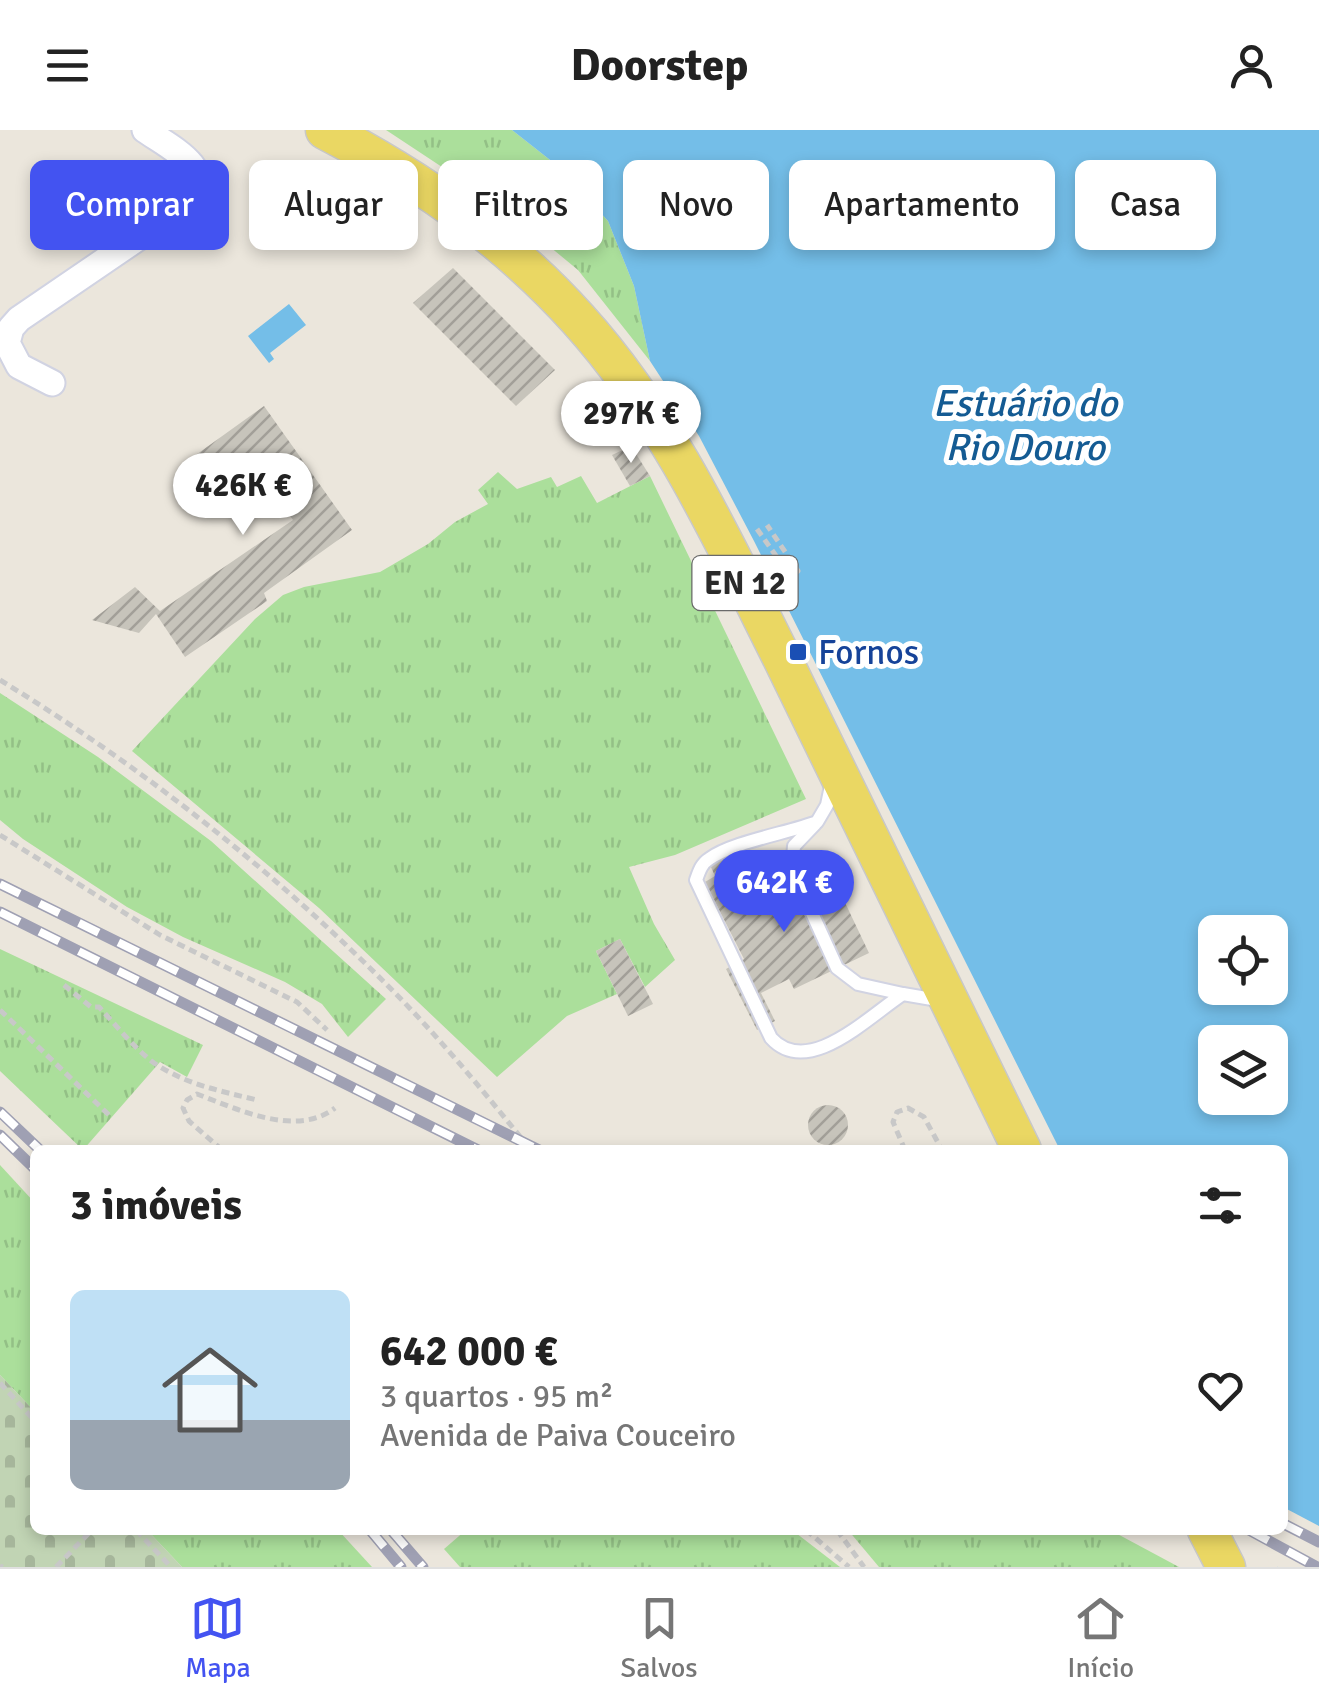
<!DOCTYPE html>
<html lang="pt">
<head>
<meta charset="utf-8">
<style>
	:root { --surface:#fff; --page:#f6f6f6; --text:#222; --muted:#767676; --line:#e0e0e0; --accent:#4353f1 }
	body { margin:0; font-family:Signika,sans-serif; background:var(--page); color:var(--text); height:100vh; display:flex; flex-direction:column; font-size:38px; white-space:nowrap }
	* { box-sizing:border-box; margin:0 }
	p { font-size:32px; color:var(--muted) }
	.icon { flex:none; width:55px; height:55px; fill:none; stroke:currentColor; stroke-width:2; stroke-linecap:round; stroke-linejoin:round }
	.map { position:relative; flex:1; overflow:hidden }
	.sheet { position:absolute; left:30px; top:1015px; width:1258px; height:390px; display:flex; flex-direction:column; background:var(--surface); border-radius:15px; box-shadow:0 5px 15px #0003 }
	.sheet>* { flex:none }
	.hud { position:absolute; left:30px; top:30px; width:1260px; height:90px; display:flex; gap:20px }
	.tools { position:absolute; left:1198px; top:785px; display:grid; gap:20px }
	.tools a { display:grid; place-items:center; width:90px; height:90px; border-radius:15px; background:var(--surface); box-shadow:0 5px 15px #0003; font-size:50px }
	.price { position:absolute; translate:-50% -85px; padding:0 22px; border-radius:35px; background:#fff; color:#222; font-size:32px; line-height:65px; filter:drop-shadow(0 2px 5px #0008) }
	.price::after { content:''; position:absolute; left:50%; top:60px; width:30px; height:22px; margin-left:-15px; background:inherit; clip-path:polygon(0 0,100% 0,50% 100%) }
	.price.on { background:var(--accent); color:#fff }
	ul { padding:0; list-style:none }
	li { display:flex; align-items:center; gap:30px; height:250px; padding:0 40px }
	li+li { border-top:2px solid var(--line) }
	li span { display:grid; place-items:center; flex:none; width:280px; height:200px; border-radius:15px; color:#555 }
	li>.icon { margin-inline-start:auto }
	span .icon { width:120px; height:120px; fill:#fffc; stroke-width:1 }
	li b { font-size:42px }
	h2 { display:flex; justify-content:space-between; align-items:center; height:120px; padding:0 40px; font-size:42px }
	.tag { padding:0 35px; border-radius:15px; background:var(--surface); box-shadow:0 5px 15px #0003; font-size:35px; line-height:90px }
	.tag.on { background:var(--accent); color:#fff }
	header { display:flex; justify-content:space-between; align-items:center; height:130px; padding:0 40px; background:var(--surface); font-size:45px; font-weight:700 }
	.tabs { display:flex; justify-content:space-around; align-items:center; height:140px; border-top:2px solid var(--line); background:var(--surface); font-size:28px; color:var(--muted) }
	.tabs a { display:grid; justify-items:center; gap:5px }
	.tabs .on { color:var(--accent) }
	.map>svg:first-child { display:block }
	.grass { fill:url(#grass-tufts) }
	.cemetery { fill:url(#cemetery-stones) }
	.water { fill:#74bee8; fill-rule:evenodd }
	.pier { fill:#ebe6dc }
	.building { fill:url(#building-hatch) }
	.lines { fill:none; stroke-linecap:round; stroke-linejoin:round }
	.service-casing { stroke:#d1d3e2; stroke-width:16 }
	.minor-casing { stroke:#d1d3e2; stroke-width:29 }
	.primary-casing { stroke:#c8c8c8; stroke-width:41 }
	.path { stroke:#c8c8c8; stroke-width:5; stroke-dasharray:8 5; stroke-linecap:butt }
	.service { stroke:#fff; stroke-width:12 }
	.minor { stroke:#fff; stroke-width:25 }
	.primary { stroke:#ead763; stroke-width:38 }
	.rail-casing { stroke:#9fa0b3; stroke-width:11 }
	.rail { stroke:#fff; stroke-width:8; stroke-dasharray:22; stroke-linecap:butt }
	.transit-dot { fill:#1a4fb4; stroke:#fff; stroke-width:4 }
	.labels { text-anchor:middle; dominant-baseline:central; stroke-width:10; stroke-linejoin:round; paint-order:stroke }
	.shield { fill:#fff; stroke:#6a6a6a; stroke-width:2.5 }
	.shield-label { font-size:32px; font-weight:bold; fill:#2a2a2a }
	.transit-label { font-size:35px; fill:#164399; stroke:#fff; text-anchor:start }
	.water-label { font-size:38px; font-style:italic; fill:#145b93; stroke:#fff }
</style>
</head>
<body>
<header><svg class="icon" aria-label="menu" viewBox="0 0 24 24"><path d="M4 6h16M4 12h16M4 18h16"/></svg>Doorstep<svg class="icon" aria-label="person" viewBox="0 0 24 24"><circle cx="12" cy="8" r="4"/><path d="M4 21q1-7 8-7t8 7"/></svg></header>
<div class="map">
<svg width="1319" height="1437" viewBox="0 0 1319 1437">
	<defs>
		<pattern id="grass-tufts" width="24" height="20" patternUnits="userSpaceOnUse" patternTransform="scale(2.5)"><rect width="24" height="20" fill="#abdf9b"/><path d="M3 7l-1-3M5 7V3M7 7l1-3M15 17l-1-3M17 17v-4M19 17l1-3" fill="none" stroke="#93c086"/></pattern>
		<pattern id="cemetery-stones" width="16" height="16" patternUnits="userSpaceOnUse" patternTransform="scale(2.5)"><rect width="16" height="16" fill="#c1d4b4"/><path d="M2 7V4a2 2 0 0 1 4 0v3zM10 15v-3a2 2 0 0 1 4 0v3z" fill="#a6b69b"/></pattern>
		<pattern id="building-hatch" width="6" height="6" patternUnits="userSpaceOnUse" patternTransform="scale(2.5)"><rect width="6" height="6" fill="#c7c4bb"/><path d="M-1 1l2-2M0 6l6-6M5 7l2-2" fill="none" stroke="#a29f98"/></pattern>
	</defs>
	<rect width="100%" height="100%" fill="#ebe6dc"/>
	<g class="grass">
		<path d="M386,0H512L559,37L608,91L634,156L650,231L578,140L498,74Z"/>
		<path d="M498,342L517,359L551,347L557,357L581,346L597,373L650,346L806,669L675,725L629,737L654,794L675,830L645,857L620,809L596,821L617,864L567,886L497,947L319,778L132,621L255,489L283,465L304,457L380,442L428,414L455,392L488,374L478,360Z"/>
		<path d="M0,563L98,627L211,711L386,869L348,907L322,874L285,852L183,807L127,777L23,709L0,690Z"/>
		<path d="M0,819L203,915L187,947L160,932L83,1020L0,941Z"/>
		<path d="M0,1035L35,1073V1282L0,1245Z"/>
		<path d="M147,1400H338L372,1437H182Z"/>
		<path d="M466,1400H792L840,1437H460L444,1419Z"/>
		<path d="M848,1400H1110L1179,1437H879Z"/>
	</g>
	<path class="cemetery" d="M0,1245L35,1282V1400H147L182,1437H0Z"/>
	<g class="water">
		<path d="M512,0H1319V1437H1278L1254,1400H1282V1020H1060L754,411L699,306L650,231L634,156L608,91L559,37ZM1215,802H1270V858H1215ZM1215,912H1270V968H1215Z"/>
		<path d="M289,174L306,195L270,223L274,229L269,233L248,206Z"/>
	</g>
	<path class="pier" d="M1283,1377L1319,1396V1437H1278L1269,1432L1249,1403V1400H1282Z"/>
	<g class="building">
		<path d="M453,138L555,240L516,276L413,173Z"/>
		<path d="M264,276L352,400L264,463L267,471L185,527L156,484L139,503L92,490L135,457L160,481L293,390L252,332L196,368L179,345L197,332L193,327Z"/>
		<path d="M631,316L650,346L630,356L612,325Z"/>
		<path d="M730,725L756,777L830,741L869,823L794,859L789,849L761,863L775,891L757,900L726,839L744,829L705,752L715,746L710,735Z"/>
		<path d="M620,809L653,874L628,886L596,821Z"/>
		<circle cx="828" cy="995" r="20"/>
	</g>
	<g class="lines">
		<defs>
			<g id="service">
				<path d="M832,651L827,675L817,692C788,703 732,712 709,729C701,734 699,742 696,750L771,908C808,949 869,886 903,864L932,869L942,875"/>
				<path d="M815,694L794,716L792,739L837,838L858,854L903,864"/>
			</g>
			<path id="minor" d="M52,253L19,236L7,213L11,198L19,189L192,71C216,38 169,17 145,0"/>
			<g id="primary">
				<path d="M325,0C418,48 508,111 578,189C666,286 722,408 780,524C862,689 940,855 1022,1020"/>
				<path d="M1207,1400L1226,1437"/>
			</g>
		</defs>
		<use href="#service" class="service-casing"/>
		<use href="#minor" class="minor-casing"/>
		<use href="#primary" class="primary-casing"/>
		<g class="path">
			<path d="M757,399L791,447L798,441L767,395"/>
			<path d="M0,550C144,638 279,745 397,865C445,914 488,967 531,1020"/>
			<path d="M0,705L160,805L297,872L327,900"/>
			<path d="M64,855L91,877H99C116,895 134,918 154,933C185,954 220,961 257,970"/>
			<path d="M0,880L110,986"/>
			<path d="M222,1020L189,991L183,978L187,970L197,964C237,979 296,1008 335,978"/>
			<path d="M905,1020L893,992L897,982L908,978L924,987L942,1020"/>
			<path d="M0,1253L35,1291"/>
			<path d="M136,1400L171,1437"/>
			<path d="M806,1400L849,1437"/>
			<path d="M837,1400L864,1437"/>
			<path d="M0,1436L3,1437"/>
			<path d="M56,1437L92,1400"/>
		</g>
		<use href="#service" class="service"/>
		<use href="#minor" class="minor"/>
		<use href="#primary" class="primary"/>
		<defs>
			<g id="rail">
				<path d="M0,754L539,1020"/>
				<path d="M0,782L478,1020"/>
				<path d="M0,982L40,1020"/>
				<path d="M0,1005L35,1039"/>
				<path d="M1282,1393L1319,1412"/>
				<path d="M370,1400L401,1437"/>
				<path d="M391,1400L423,1437"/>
				<path d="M1249,1400L1317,1437"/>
			</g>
		</defs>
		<use href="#rail" class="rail-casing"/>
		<use href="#rail" class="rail"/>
	</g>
	<rect class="transit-dot" x="788" y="512" width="20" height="20" rx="5"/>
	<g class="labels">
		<rect class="shield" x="692.5" y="426" width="105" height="54" rx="8"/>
		<g class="shield-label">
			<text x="745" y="453">EN 12</text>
		</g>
		<g class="transit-label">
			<text x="818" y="522">Fornos</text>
		</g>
		<g class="water-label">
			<text x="1025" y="273">Estuário do<tspan x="1025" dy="44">Rio Douro</tspan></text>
		</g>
	</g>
</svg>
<div class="tools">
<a><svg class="icon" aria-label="locate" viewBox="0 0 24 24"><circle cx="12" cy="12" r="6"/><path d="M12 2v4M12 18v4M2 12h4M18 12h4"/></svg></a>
<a><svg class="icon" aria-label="layers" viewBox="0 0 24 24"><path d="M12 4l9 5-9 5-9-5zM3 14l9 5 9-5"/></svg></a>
</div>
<b class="price" style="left:631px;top:336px">297K €</b>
<b class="price" style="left:243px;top:408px">426K €</b>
<b class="price on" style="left:784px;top:805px">642K €</b>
<div class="hud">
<a class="tag on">Comprar</a>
<a class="tag">Alugar</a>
<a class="tag">Filtros</a>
<a class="tag">Novo</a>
<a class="tag">Apartamento</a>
<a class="tag">Casa</a>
</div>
<section class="sheet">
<h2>3 imóveis<svg class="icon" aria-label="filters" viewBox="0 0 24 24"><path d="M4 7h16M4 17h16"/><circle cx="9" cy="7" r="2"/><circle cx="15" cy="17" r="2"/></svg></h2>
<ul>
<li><span style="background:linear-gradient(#bfe0f5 65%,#9aa5b1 0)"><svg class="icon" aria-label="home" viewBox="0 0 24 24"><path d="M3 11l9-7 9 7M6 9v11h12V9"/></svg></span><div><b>642 000 €</b><p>3 quartos · 95 m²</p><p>Avenida de Paiva Couceiro</p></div><svg class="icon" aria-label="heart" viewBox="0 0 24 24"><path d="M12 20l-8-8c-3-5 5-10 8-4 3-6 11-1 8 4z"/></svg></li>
</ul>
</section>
</div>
<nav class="tabs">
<a class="on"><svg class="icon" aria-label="map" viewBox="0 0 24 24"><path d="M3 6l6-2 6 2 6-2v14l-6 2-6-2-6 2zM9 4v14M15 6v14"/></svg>Mapa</a>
<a><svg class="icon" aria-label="saved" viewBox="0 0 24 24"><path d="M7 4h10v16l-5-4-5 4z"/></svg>Salvos</a>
<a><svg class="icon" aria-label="home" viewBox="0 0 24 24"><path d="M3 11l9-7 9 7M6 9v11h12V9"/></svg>Início</a>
</nav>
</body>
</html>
